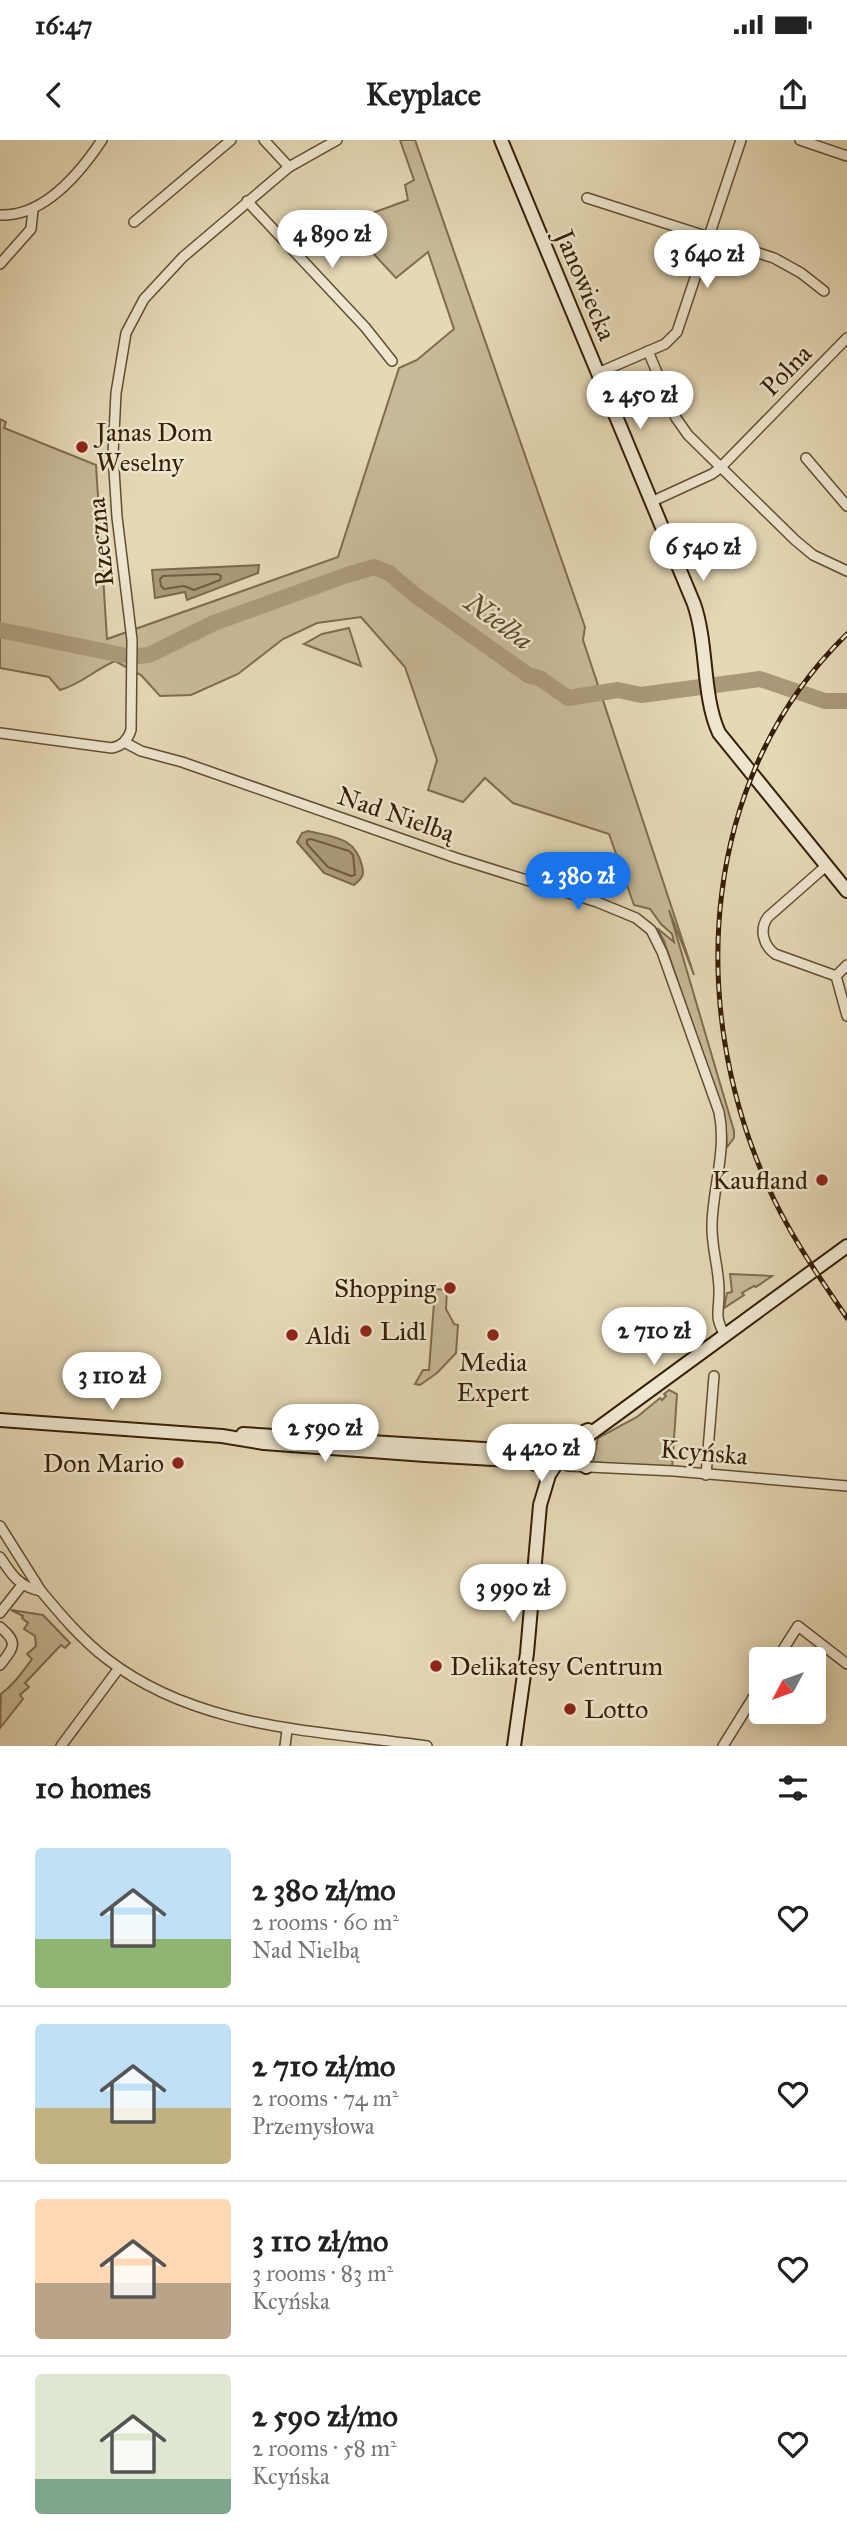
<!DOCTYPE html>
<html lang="en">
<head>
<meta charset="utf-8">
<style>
	:root { --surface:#fff; --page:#f2f2f2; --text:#222; --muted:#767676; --line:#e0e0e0; --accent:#1a73e8 }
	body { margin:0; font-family:"IM FELL Great Primer",serif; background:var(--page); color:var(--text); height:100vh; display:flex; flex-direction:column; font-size:26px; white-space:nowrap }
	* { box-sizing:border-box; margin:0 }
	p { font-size:23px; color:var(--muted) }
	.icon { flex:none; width:38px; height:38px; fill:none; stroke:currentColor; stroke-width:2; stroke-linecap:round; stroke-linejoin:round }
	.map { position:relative; height:1606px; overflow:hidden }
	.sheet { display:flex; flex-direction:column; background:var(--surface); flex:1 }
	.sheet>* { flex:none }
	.needle { width:46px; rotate:229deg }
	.buttons { position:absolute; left:749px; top:1507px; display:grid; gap:14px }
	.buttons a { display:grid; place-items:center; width:77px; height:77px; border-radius:7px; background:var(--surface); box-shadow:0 4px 18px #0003; font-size:35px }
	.price { position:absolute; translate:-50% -60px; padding:0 16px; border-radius:24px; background:#fff; color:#222; font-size:23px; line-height:46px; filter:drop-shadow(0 2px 4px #0008) }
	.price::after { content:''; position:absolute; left:50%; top:42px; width:21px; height:16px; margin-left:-10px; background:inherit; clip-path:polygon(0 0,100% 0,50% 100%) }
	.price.selected { background:var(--accent); color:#fff }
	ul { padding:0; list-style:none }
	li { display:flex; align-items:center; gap:21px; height:175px; padding:0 35px }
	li+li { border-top:2px solid var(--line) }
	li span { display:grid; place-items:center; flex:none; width:196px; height:140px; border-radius:7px; color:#555 }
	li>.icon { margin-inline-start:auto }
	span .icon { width:84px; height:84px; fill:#fffc; stroke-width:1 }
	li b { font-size:30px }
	h2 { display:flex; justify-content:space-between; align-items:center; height:84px; padding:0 35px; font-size:30px }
	.status { display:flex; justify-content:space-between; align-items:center; height:49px; padding:0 35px; background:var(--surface); direction:ltr }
	.status svg { height:19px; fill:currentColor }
	header { display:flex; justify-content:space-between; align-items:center; height:91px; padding:0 35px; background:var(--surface); font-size:32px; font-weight:700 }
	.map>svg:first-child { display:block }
	.green { fill:#c7b997; stroke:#7f6c4e; stroke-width:2 }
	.water { fill:#aa9979; stroke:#7c684b; stroke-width:2 }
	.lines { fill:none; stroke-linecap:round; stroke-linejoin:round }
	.shore { stroke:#705c3f; stroke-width:2 }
	.river { stroke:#aa9979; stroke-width:16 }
	.street-casing { stroke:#624d31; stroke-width:12 }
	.secondary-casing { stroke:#371f05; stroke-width:16 }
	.street { stroke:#eee6cf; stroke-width:9 }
	.secondary { stroke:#eee6cf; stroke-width:12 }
	.rail-casing { stroke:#371f05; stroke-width:5 }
	.rail { stroke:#eee6cf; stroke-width:2.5; stroke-dasharray:8; stroke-linecap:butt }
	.poi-dot { fill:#8f2418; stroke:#eee6cf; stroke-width:2.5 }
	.labels { text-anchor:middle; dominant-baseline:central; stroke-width:5; stroke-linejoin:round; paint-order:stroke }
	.street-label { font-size:26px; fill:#371f05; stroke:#eee6cf }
	.poi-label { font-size:26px; fill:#371f05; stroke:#eee6cf; text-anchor:start }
	.water-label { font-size:28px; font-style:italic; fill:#5f4a2e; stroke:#eee6cf }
</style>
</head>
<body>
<div class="status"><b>16:47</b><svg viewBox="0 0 49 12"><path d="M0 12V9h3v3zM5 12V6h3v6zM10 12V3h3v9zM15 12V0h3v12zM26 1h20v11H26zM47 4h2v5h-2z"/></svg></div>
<header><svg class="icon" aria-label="back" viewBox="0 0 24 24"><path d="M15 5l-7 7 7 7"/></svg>Keyplace<svg class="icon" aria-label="share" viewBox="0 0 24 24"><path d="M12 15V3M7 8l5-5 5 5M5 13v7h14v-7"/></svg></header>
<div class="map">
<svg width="847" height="1606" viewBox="0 0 847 1606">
	<rect width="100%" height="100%" fill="#e5d8b5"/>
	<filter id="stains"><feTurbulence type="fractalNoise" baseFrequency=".00286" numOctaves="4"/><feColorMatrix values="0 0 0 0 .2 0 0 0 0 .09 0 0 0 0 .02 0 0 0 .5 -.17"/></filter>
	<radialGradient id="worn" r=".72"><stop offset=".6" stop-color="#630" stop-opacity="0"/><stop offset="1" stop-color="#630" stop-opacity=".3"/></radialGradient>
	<g class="green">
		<path d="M400,0H415L585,487L583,500L694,835L669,770L734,991V998L727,1007L725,979L664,801L657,788L674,802L672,794L661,784L650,769L634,765L609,694L513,663L485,638L463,662L428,650L437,620L405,527L361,477L317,483L283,499L238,534L191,555L160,556L141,535L115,521C94,530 82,544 60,550L49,537L0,528V279L6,282L4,288L96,325L107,499L338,417L399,228L417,220L454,189L428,112L396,138L345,83L408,60L405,45L414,40Z"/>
		<path d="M349,488L361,526L304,504L322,494Z"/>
		<path d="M730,1134L772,1136L756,1147L754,1146L742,1153L744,1155L724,1168L727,1153L732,1152Z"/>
		<path d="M435,1149L447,1150L446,1169L454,1184L458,1185L456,1213L437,1233L420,1245L415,1244L423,1230H429Z"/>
		<path d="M669,1250L677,1254L672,1329L593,1322L598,1298L637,1277L660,1258L662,1260L666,1256L664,1254Z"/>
		<path d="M11,1470L43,1475L70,1503L65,1508L61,1505L25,1543L29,1547L20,1555L23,1559L0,1588L1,1554C14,1544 21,1534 32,1519L27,1514L36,1506L35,1496L24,1489L28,1483L22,1478L23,1476Z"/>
	</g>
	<g class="water">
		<path d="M259,425L258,433L187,460L185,452L155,458L152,430Z"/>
		<path d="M308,691C333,697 356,697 362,726C365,736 361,739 354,745L324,733L297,702L302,693Z"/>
	</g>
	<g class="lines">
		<g class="shore">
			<path d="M218,434L221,436L220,440L194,450L184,446L164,449L161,446L160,439L163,436Z"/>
			<path d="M311,699L349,711L353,715L355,735L351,736L328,727L307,704V700Z"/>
		</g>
		<g class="river">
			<path d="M0,490L122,515"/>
			<path d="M138,516L149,515L214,483L347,435L374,427L389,433L415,455L528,535L541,539L568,558L618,550L641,555L760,539L825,561H847"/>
		</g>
		<defs>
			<g id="street">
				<path d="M264,0L289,27"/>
				<path d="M800,0L847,16"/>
				<path d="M587,58L774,118L801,133L824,151"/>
				<path d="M247,61L365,187L392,221"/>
				<path d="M0,75C44,77 80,33 102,0"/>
				<path d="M134,82L231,0"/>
				<path d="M0,124L31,89L33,70"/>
				<path d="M648,211L676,278L688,295L795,400L813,415L847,431"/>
				<path d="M598,233L665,204L677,192L741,0"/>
				<path d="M806,318L847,366"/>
				<path d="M651,362L712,334L720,328L847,198"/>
				<path d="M0,593L112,608C122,606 128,600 131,590L132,500L117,377L113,314L116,253L126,193L144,159L183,117L289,27L337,0"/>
				<path d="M124,602L141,611L182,622L456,718L597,762L636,778L651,790L662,812L719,972C727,1010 713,1046 712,1084C711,1108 720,1131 719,1154C719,1172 714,1177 725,1195"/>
				<path d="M826,726L768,777C759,789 763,805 775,814L836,836"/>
				<path d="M836,836L847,876"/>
				<path d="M836,836L847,825"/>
				<path d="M558,1322L568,1326L674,1331L847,1346"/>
				<path d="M706,1335L714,1236"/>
				<path d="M0,1386L41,1451C19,1447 11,1434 0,1417"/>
				<path d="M41,1451C61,1475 82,1500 107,1519C199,1590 317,1590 427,1606"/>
				<path d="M0,1473L22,1445"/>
				<path d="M0,1487C19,1503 14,1507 0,1525"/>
				<path d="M777,1519L798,1486L847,1524"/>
				<path d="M61,1606L119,1528"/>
				<path d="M285,1606L287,1590"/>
				<path d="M723,1606L761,1545"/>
			</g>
			<g id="secondary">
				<path d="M501,0L694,464C708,505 702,556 719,593L847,751"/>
				<path d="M0,1280L222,1296L264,1303L425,1315L528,1321L543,1327H553"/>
				<path d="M243,1294L500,1310L529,1308L543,1303L562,1302L588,1290"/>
				<path d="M576,1304L577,1316L586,1327"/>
				<path d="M514,1606L527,1513L540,1365L549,1335L560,1318L571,1308L847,1106"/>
			</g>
		</defs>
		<use href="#street" class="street-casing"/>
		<use href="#secondary" class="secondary-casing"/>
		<use href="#street" class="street"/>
		<use href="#secondary" class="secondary"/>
		<defs>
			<path id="rail" d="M847,494C701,636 686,861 766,1042C787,1091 817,1134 847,1178"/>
		</defs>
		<use href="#rail" class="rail-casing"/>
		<use href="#rail" class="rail"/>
	</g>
	<g class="poi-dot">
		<circle cx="82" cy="307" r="7"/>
		<circle cx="822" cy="1040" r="7"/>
		<circle cx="450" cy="1148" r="7"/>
		<circle cx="366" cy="1191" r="7"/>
		<circle cx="292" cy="1195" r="7"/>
		<circle cx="493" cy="1195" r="7"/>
		<circle cx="178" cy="1323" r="7"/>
		<circle cx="436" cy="1526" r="7"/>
		<circle cx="570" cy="1569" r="7"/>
	</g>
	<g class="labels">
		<g class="street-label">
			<text transform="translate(586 145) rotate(67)">Janowiecka</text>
			<text transform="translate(786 230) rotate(-46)">Polna</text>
			<text transform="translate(100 402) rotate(-96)">Rzeczna</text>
			<text transform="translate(396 674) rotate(19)">Nad Nielbą</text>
			<text transform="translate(704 1312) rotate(5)">Kcyńska</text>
		</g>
		<g class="poi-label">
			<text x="96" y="292">Janas Dom<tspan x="96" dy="30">Weselny</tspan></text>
			<text x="808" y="1040" text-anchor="end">Kaufland</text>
			<text x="436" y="1148" text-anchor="end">Shopping</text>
			<text x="380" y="1191">Lidl</text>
			<text x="306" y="1195">Aldi</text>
			<text x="493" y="1222" text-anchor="middle">Media<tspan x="493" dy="30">Expert</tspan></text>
			<text x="164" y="1323" text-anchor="end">Don Mario</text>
			<text x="450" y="1526">Delikatesy Centrum</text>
			<text x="584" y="1569">Lotto</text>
		</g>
		<g class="water-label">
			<text transform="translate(499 481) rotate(36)">Nielba</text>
		</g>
	</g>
	<rect width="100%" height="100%" filter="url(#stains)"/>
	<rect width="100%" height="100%" fill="url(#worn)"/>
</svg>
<div class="buttons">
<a><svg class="needle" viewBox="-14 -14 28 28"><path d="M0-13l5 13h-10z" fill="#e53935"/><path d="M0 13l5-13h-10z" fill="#767676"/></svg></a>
</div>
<b class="price" style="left:332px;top:130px">4 890 zł</b>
<b class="price" style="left:707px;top:150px">3 640 zł</b>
<b class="price" style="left:640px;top:291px">2 450 zł</b>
<b class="price" style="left:703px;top:443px">6 540 zł</b>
<b class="price selected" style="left:578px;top:772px">2 380 zł</b>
<b class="price" style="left:654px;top:1227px">2 710 zł</b>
<b class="price" style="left:112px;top:1272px">3 110 zł</b>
<b class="price" style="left:325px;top:1324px">2 590 zł</b>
<b class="price" style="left:541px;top:1344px">4 420 zł</b>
<b class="price" style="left:513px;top:1484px">3 990 zł</b>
</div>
<section class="sheet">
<h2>10 homes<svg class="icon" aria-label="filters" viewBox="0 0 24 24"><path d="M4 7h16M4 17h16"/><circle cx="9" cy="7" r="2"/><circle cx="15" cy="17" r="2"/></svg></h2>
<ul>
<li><span style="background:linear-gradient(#bfe0f5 65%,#8fb573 0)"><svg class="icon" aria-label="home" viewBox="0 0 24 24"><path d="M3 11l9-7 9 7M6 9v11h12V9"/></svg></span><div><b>2 380 zł/mo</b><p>2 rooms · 60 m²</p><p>Nad Nielbą</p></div><svg class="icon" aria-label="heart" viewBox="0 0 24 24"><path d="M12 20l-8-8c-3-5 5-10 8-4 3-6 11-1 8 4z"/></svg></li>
<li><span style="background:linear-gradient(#bfe0f5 60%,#c2b280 0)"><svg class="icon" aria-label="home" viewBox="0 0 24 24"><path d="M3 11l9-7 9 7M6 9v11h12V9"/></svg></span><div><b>2 710 zł/mo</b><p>2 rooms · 74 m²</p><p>Przemysłowa</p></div><svg class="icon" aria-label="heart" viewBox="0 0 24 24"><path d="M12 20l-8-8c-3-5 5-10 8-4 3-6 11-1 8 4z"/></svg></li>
<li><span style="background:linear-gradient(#ffd9b3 60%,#b9a48a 0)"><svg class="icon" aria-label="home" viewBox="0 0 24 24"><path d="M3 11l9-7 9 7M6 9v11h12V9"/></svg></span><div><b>3 110 zł/mo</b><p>3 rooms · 83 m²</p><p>Kcyńska</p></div><svg class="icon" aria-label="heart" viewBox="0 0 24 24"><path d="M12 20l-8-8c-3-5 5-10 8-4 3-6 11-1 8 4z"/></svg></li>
<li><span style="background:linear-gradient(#dfe7d0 75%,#7fa58c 0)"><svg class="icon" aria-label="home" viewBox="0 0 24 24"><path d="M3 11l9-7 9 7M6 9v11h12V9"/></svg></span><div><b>2 590 zł/mo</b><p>2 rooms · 58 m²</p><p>Kcyńska</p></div><svg class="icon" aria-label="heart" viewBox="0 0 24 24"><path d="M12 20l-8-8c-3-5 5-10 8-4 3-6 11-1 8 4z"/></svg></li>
</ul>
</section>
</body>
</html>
